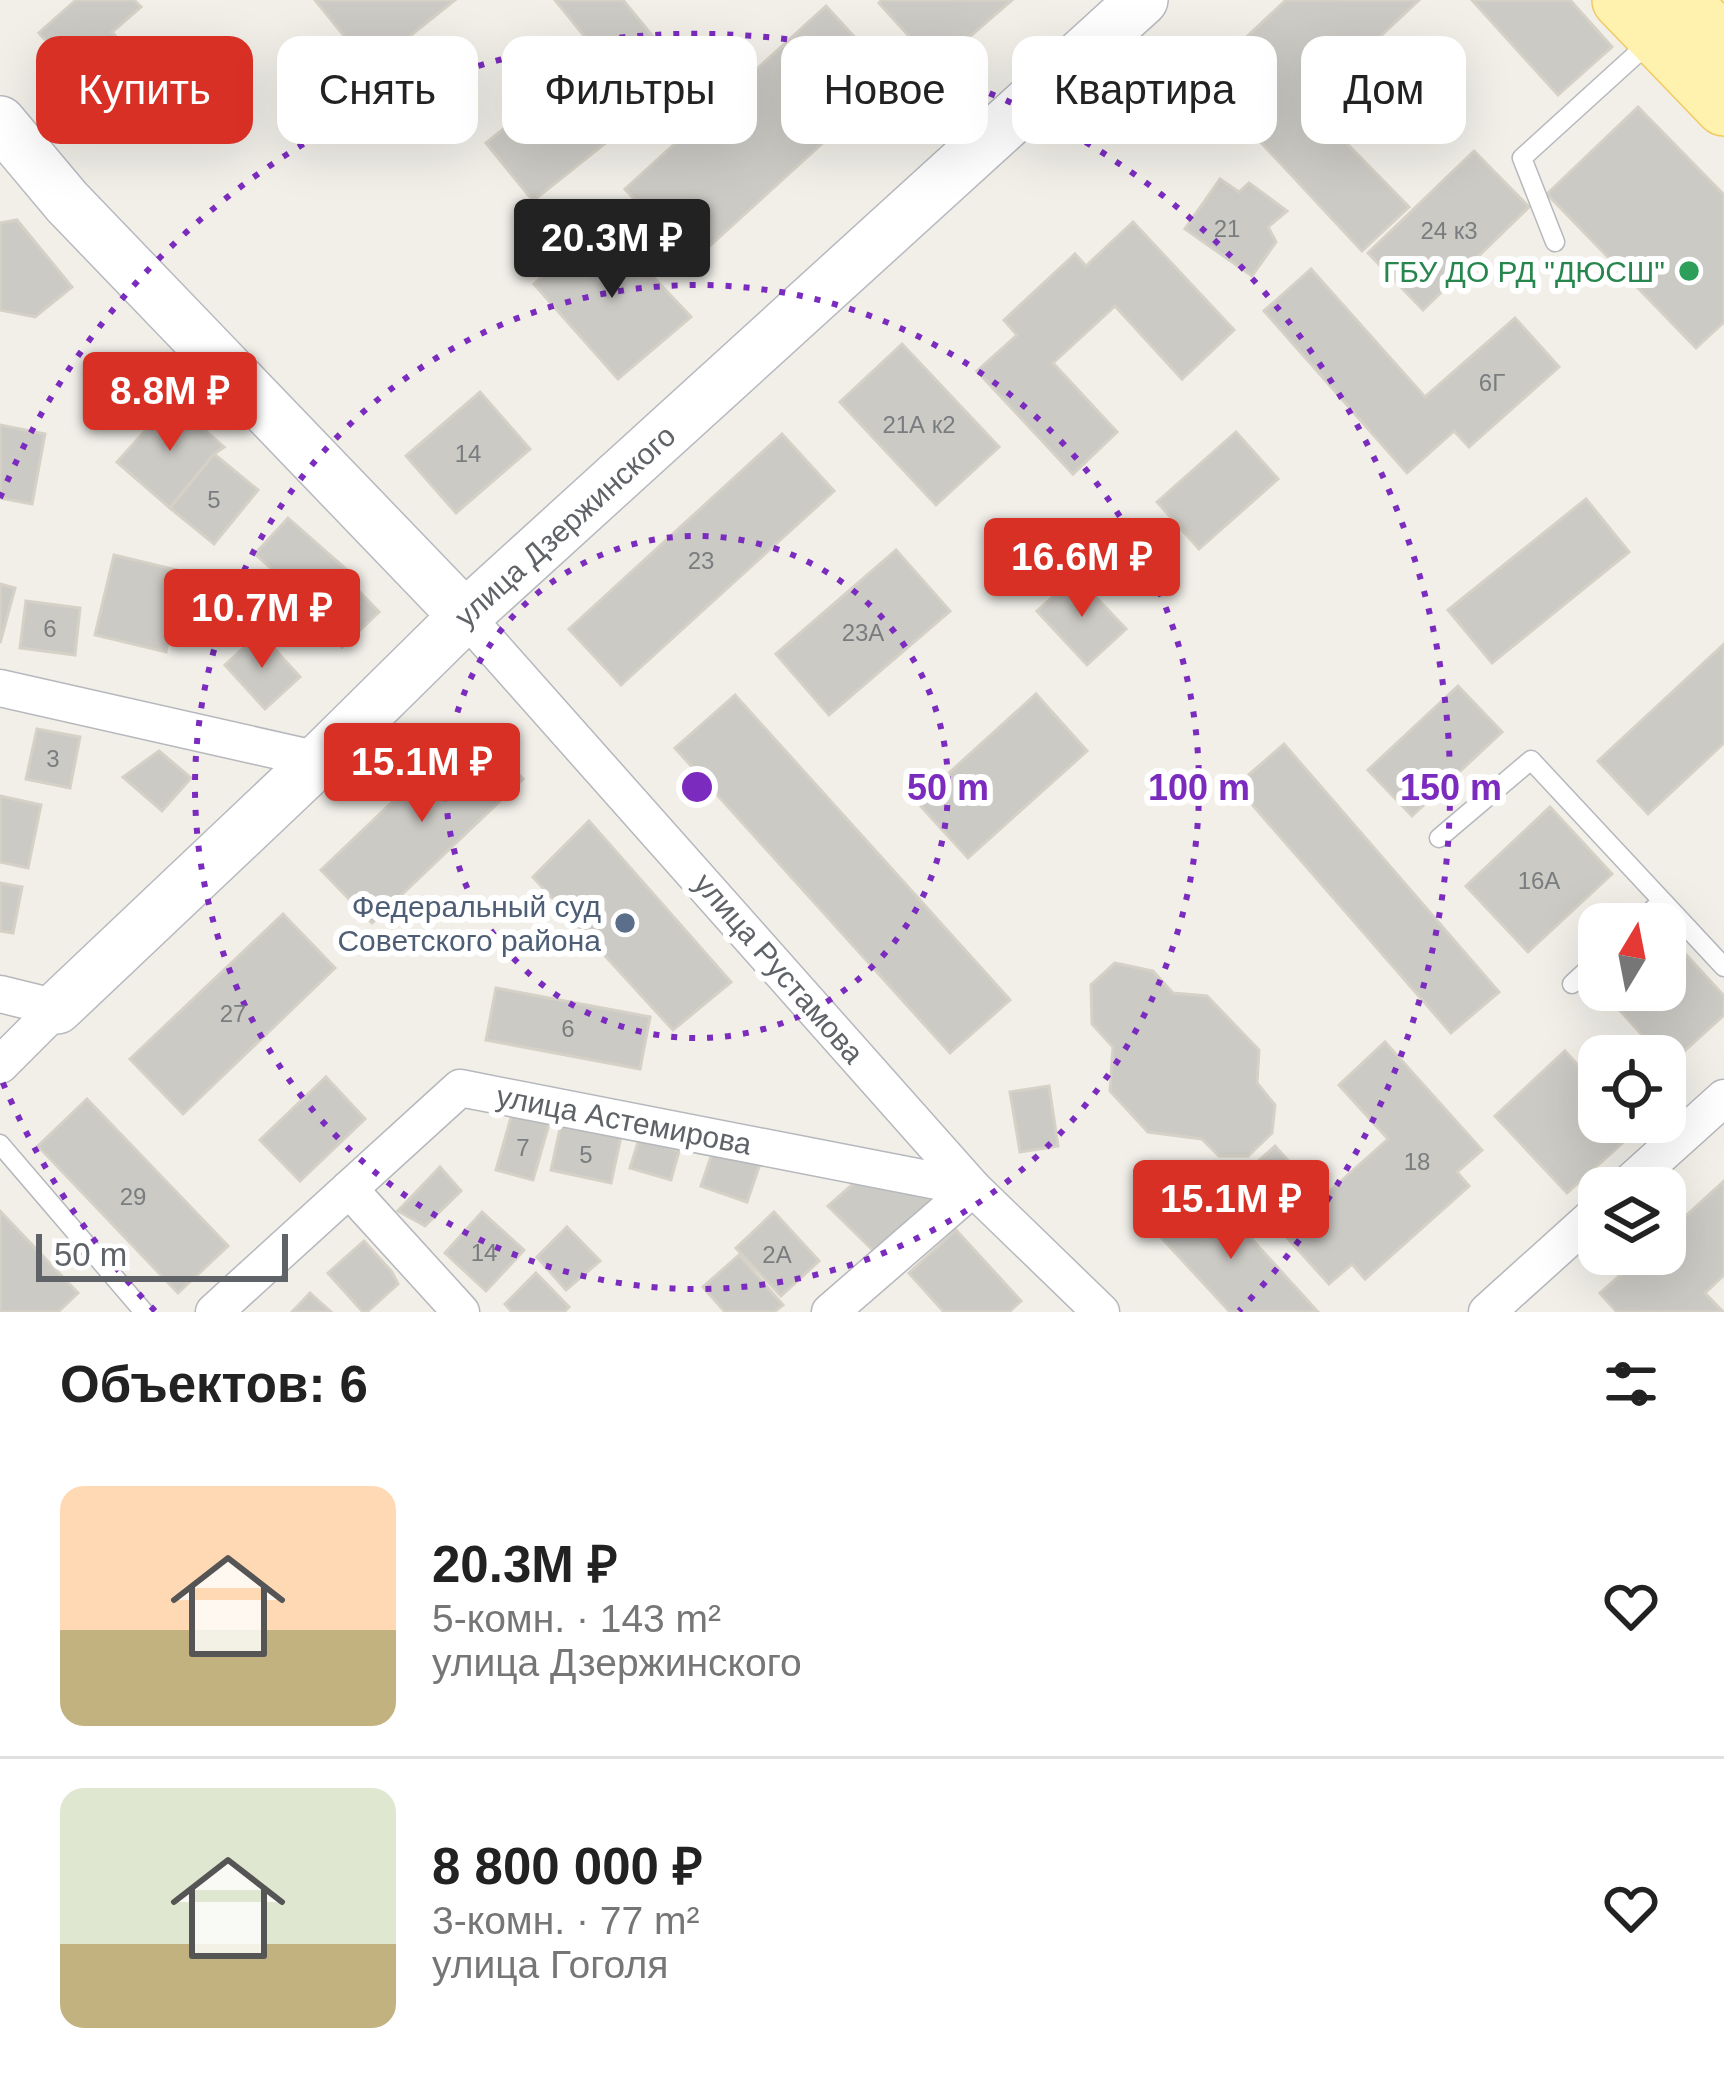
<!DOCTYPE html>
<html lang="ru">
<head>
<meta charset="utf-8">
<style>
	:root { --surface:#fff; --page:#f2f2f2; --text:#222; --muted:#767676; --line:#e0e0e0; --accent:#d93025 }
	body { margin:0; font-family:Arial,sans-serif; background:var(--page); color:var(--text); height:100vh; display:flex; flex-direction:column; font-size:45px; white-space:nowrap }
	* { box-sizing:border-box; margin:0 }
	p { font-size:39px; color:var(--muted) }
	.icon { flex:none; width:66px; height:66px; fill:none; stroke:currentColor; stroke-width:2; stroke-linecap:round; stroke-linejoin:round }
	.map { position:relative; height:1312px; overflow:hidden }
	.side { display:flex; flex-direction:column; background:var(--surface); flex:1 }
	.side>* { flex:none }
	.guide { position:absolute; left:36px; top:36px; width:1653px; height:108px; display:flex; gap:24px }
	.needle { width:78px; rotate:10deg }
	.tools { position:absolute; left:1578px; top:903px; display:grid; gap:24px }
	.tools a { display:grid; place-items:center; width:108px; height:108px; border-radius:24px; background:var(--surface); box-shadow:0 12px 48px #0002; font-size:60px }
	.scale { position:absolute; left:36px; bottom:30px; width:252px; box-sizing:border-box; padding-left:12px; border:6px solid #5f6368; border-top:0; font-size:33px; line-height:42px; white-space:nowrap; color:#5f6368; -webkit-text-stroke:9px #fff; paint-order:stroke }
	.price { position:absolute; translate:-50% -102px; padding:0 27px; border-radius:12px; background:var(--accent); color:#fff; font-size:39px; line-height:78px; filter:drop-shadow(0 3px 6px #0008) }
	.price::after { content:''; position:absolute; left:50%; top:72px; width:36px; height:27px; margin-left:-18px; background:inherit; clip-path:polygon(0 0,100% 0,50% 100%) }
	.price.current { background:#222; color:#fff }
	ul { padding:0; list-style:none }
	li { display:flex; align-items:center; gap:36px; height:300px; padding:0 60px }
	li+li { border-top:3px solid var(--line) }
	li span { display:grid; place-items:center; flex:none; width:336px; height:240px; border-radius:24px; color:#555 }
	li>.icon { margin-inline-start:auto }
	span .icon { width:144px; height:144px; fill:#fffc; stroke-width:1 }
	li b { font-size:51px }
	h2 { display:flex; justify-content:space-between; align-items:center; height:144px; padding:0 60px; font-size:51px }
	.chip { padding:0 42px; border-radius:24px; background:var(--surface); box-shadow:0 12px 48px #0002; font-size:42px; line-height:108px }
	.chip.current { background:var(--accent); color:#fff }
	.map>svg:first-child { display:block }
	.building { fill:#cccac5; stroke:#d6d1c6; stroke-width:3 }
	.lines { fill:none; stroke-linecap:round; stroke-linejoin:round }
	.lane-casing { stroke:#b5b8bc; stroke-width:21 }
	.street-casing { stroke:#b5b8bc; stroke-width:39 }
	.secondary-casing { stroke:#b6babf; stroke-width:54 }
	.primary-casing { stroke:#f2c960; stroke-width:60 }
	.lane { stroke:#fff; stroke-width:18 }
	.street { stroke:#fff; stroke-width:36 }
	.secondary { stroke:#fff; stroke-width:51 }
	.primary { stroke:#fff2af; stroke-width:57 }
	.ring { fill:none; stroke:#7b2cbf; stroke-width:6; stroke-dasharray:6 12 }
	.leisure-dot { fill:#2e9e5b; stroke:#fff; stroke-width:4.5 }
	.service-dot { fill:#5c6f8a; stroke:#fff; stroke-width:4.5 }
	.labels { text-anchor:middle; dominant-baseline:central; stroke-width:12; stroke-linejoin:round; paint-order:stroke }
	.number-label { font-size:24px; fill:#7a7d7f }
	.leisure-label { font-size:30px; fill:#27864d; stroke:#fff; text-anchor:end }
	.street-label { font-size:30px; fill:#5f6368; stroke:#fff }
	.service-label { font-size:30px; fill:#4e5e75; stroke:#fff; text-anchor:end }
	.centre { fill:#7b2cbf; stroke:#fff; stroke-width:6 }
	.ring-label { font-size:36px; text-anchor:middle; font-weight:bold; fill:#7b2cbf; stroke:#fff; stroke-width:12; stroke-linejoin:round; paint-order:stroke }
</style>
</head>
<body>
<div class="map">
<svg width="1724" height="1312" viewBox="0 0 1724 1312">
	<rect width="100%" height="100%" fill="#f1efe8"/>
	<g class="building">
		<path d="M76,0H134L141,7L112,32L151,76L109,113L39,33Z"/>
		<path d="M315,0H455L370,68Z"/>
		<path d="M555,0H623L687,78L533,201L486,143L598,53Z"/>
		<path d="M882,0H1012L936,66L879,3Z"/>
		<path d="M1286,0H1419L1308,104L1409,207L1362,251L1202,79Z"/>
		<path d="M1472,0H1570L1612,47L1558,95Z"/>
		<path d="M826,6L893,79L692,262L625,189Z"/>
		<path d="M1638,107L1724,195V322L1696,348L1547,194Z"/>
		<path d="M1474,151L1529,207L1423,310L1368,253Z"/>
		<path d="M1220,179L1239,192L1249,183L1287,211L1268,227L1276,242L1252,276L1185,229Z"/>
		<path d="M17,220L72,287L35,317L0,310V223Z"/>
		<path d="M601,222L691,317L618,379L534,284Z"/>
		<path d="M1133,222L1234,330L1182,379L1115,306L1053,363L1117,432L1073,474L977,371L1017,335L1004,320L1075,254L1086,266Z"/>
		<path d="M1311,269L1425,397L1515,318L1559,367L1469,447L1454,431L1407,473L1264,311Z"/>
		<path d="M902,344L999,447L936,505L840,402Z"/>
		<path d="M480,392L530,449L456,513L406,456Z"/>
		<path d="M172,401L224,447L214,454L170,508L117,462Z"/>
		<path d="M0,425L45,434L32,504L0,498Z"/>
		<path d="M1236,432L1278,479L1199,549L1157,502Z"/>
		<path d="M782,434L834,491L621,685L569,629Z"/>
		<path d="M214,454L258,490L214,544L170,508Z"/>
		<path d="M1586,499L1629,552L1492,663L1448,610Z"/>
		<path d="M288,518L348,571L315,608L255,554Z"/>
		<path d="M896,550L950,611L829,715L776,654Z"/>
		<path d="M114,555L185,572L166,652L95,635Z"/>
		<path d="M1076,576L1126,629L1087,665L1037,611Z"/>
		<path d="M0,584L15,588L0,643Z"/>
		<path d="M352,584L379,612L342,647L315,618Z"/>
		<path d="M26,601L80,608L75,655L20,648Z"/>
		<path d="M260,633L300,677L265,709L225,665Z"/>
		<path d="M1724,644V743L1648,814L1598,761Z"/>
		<path d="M1458,686L1502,732L1412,816L1368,770Z"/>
		<path d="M1036,694L1087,751L968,858L917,802Z"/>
		<path d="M735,695L1010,1000L950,1053L675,748Z"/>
		<path d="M472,726L523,779L372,923L321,870Z"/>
		<path d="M37,729L80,737L70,788L26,779Z"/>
		<path d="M1284,744L1499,992L1451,1033L1236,786Z"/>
		<path d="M159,751L191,778L162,811L123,777Z"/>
		<path d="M0,796L41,805L28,868L0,862Z"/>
		<path d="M1550,807L1612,874L1528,952L1466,886Z"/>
		<path d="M589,821L731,982L673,1030L533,877Z"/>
		<path d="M0,883L22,887L13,933L0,931Z"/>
		<path d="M283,914L335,968L183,1114L130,1059Z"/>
		<path d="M1680,948L1724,996V1015L1669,1065L1665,1056H1661L1616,1006L1634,990H1665V962Z"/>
		<path d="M1115,963L1153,971L1173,993L1207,996L1259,1050L1257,1083L1275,1105L1272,1133L1248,1156H1219L1202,1139L1148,1132L1110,1091L1113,1047L1092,1024L1091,985Z"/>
		<path d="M496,988L650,1017L640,1069L486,1040Z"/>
		<path d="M1385,1042L1482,1150L1457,1172L1469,1186L1365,1279L1352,1264L1329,1284L1236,1181L1275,1146L1322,1198L1388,1139L1339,1085Z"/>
		<path d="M1565,1051L1599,1088V1122H1631L1638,1129L1567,1193L1495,1116Z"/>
		<path d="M326,1077L365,1119L300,1181L260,1140Z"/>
		<path d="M1049,1086L1058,1146L1020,1152L1010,1092Z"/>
		<path d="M87,1099L228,1246L178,1293L38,1146Z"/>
		<path d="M512,1114L549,1124L533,1180L496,1170Z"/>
		<path d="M561,1124L621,1137L611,1183L551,1170Z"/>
		<path d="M639,1139L679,1151L671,1180L630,1168Z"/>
		<path d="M716,1142L762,1158L747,1202L701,1186Z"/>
		<path d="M440,1167L461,1191L425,1226L398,1211Z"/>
		<path d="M869,1170L916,1182L933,1204L881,1258L828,1206Z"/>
		<path d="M1724,1181V1275L1705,1293L1723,1312H1617L1600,1293L1644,1254H1665V1235Z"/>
		<path d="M1208,1191L1318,1312H1230L1159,1235Z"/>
		<path d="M0,1211L78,1293L58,1312H0Z"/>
		<path d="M482,1212L524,1250L486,1291L445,1253Z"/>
		<path d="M774,1212L819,1261L781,1296L736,1248Z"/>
		<path d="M567,1227L600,1261L566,1290L537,1257Z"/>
		<path d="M956,1230L1021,1301L1009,1312H944L909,1273Z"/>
		<path d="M364,1241L392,1272L398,1284L367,1312H363L328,1273Z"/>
		<path d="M739,1255L783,1305L774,1312H725L703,1287Z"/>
		<path d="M536,1273L569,1307L564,1312H512L505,1304Z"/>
		<path d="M310,1293L331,1312H292Z"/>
	</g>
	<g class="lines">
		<defs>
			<g id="lane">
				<path d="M1555,242L1522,158L1653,39"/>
				<path d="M1439,838L1531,760L1724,967"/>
				<path d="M1637,924L1662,901"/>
				<path d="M1572,984L1599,959"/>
				<path d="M0,1144L144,1312"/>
			</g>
			<g id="street">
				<path d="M465,616L973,1188L1101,1312"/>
				<path d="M0,688L319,760"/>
				<path d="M0,994L57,1008"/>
				<path d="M0,1065L57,1008"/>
				<path d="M1624,1188L1724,1098"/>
				<path d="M349,1189L461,1312"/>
				<path d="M214,1312L460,1088L973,1188"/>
				<path d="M830,1312L973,1188"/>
				<path d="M1487,1312L1599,1211"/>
			</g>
			<g id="secondary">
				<path d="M0,122L67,202L465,616"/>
				<path d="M57,1008L319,760L465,616L1142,0"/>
			</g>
			<g id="primary">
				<path d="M1621,0L1724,107"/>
				<path d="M1681,0L1724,46"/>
			</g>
		</defs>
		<use href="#lane" class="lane-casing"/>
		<use href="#street" class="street-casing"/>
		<use href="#secondary" class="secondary-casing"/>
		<use href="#primary" class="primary-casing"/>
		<use href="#lane" class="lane"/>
		<use href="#street" class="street"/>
		<use href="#secondary" class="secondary"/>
		<use href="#primary" class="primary"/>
	</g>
	<g class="ring">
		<circle cx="697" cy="787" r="251"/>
		<circle cx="697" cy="787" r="502"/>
		<path d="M155 1311A754 754 0 0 1 0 1076M0 498A754 754 0 1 1 1239 1311"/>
	</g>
	<circle class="leisure-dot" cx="1689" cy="271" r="12"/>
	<circle class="service-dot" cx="625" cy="923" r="12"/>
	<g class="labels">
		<g class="number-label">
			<text x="1227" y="228">21</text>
			<text x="1449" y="230">24 к3</text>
			<text x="1492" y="382">6Г</text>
			<text x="919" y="424">21А к2</text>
			<text x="468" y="453">14</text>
			<text x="214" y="499">5</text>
			<text x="701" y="560">23</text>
			<text x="50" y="628">6</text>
			<text x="863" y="632">23А</text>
			<text x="53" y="758">3</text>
			<text x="1539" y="880">16А</text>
			<text x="233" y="1013">27</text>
			<text x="568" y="1028">6</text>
			<text x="523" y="1147">7</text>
			<text x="586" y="1154">5</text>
			<text x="1417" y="1161">18</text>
			<text x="133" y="1196">29</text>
			<text x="484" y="1252">14</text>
			<text x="777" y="1254">2А</text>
		</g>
		<g class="leisure-label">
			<text x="1665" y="271">ГБУ ДО РД "ДЮСШ"</text>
		</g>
		<g class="street-label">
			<text transform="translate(565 526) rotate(-42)">улица Дзержинского</text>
			<text transform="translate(779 968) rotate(49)">улица Рустамова</text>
			<text transform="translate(624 1120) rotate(11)">улица Астемирова</text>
		</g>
		<g class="service-label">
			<text x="601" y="906">Федеральный суд<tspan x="601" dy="34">Советского района</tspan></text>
		</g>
	</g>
	<circle cx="697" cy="787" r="18" class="centre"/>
	<g class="ring-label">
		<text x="948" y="800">50 m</text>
		<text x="1199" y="800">100 m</text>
		<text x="1451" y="800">150 m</text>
	</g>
</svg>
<div class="tools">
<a><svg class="needle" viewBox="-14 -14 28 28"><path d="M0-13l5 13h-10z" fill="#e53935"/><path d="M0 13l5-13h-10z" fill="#767676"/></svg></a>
<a><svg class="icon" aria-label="locate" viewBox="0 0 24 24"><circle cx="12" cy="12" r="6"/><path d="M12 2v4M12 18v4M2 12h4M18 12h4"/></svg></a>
<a><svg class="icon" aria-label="layers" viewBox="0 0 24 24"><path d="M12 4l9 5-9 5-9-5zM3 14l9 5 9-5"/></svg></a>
</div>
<div class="scale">50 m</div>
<b class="price current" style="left:612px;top:301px">20.3M ₽</b>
<b class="price" style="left:170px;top:454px">8.8M ₽</b>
<b class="price" style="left:1082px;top:620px">16.6M ₽</b>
<b class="price" style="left:262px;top:671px">10.7M ₽</b>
<b class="price" style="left:422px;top:825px">15.1M ₽</b>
<b class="price" style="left:1231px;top:1262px">15.1M ₽</b>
<div class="guide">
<a class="chip current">Купить</a>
<a class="chip">Снять</a>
<a class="chip">Фильтры</a>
<a class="chip">Новое</a>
<a class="chip">Квартира</a>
<a class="chip">Дом</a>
</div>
</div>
<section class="side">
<h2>Объектов: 6<svg class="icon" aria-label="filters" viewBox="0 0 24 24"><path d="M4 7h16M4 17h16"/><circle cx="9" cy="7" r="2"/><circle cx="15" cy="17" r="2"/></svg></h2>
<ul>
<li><span style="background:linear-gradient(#ffd9b3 60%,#c2b280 0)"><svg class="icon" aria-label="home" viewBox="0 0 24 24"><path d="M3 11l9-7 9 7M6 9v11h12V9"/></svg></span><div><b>20.3M ₽</b><p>5-комн. · 143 m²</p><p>улица Дзержинского</p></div><svg class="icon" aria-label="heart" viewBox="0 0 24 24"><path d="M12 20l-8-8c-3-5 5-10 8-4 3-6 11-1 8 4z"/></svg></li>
<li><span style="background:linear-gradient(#dfe7d0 65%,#c2b280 0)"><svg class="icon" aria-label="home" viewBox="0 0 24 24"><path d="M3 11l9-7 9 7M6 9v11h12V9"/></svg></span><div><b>8 800 000 ₽</b><p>3-комн. · 77 m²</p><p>улица Гоголя</p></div><svg class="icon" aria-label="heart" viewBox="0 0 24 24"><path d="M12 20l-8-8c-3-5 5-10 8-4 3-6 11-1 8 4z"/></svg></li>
</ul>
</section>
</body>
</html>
